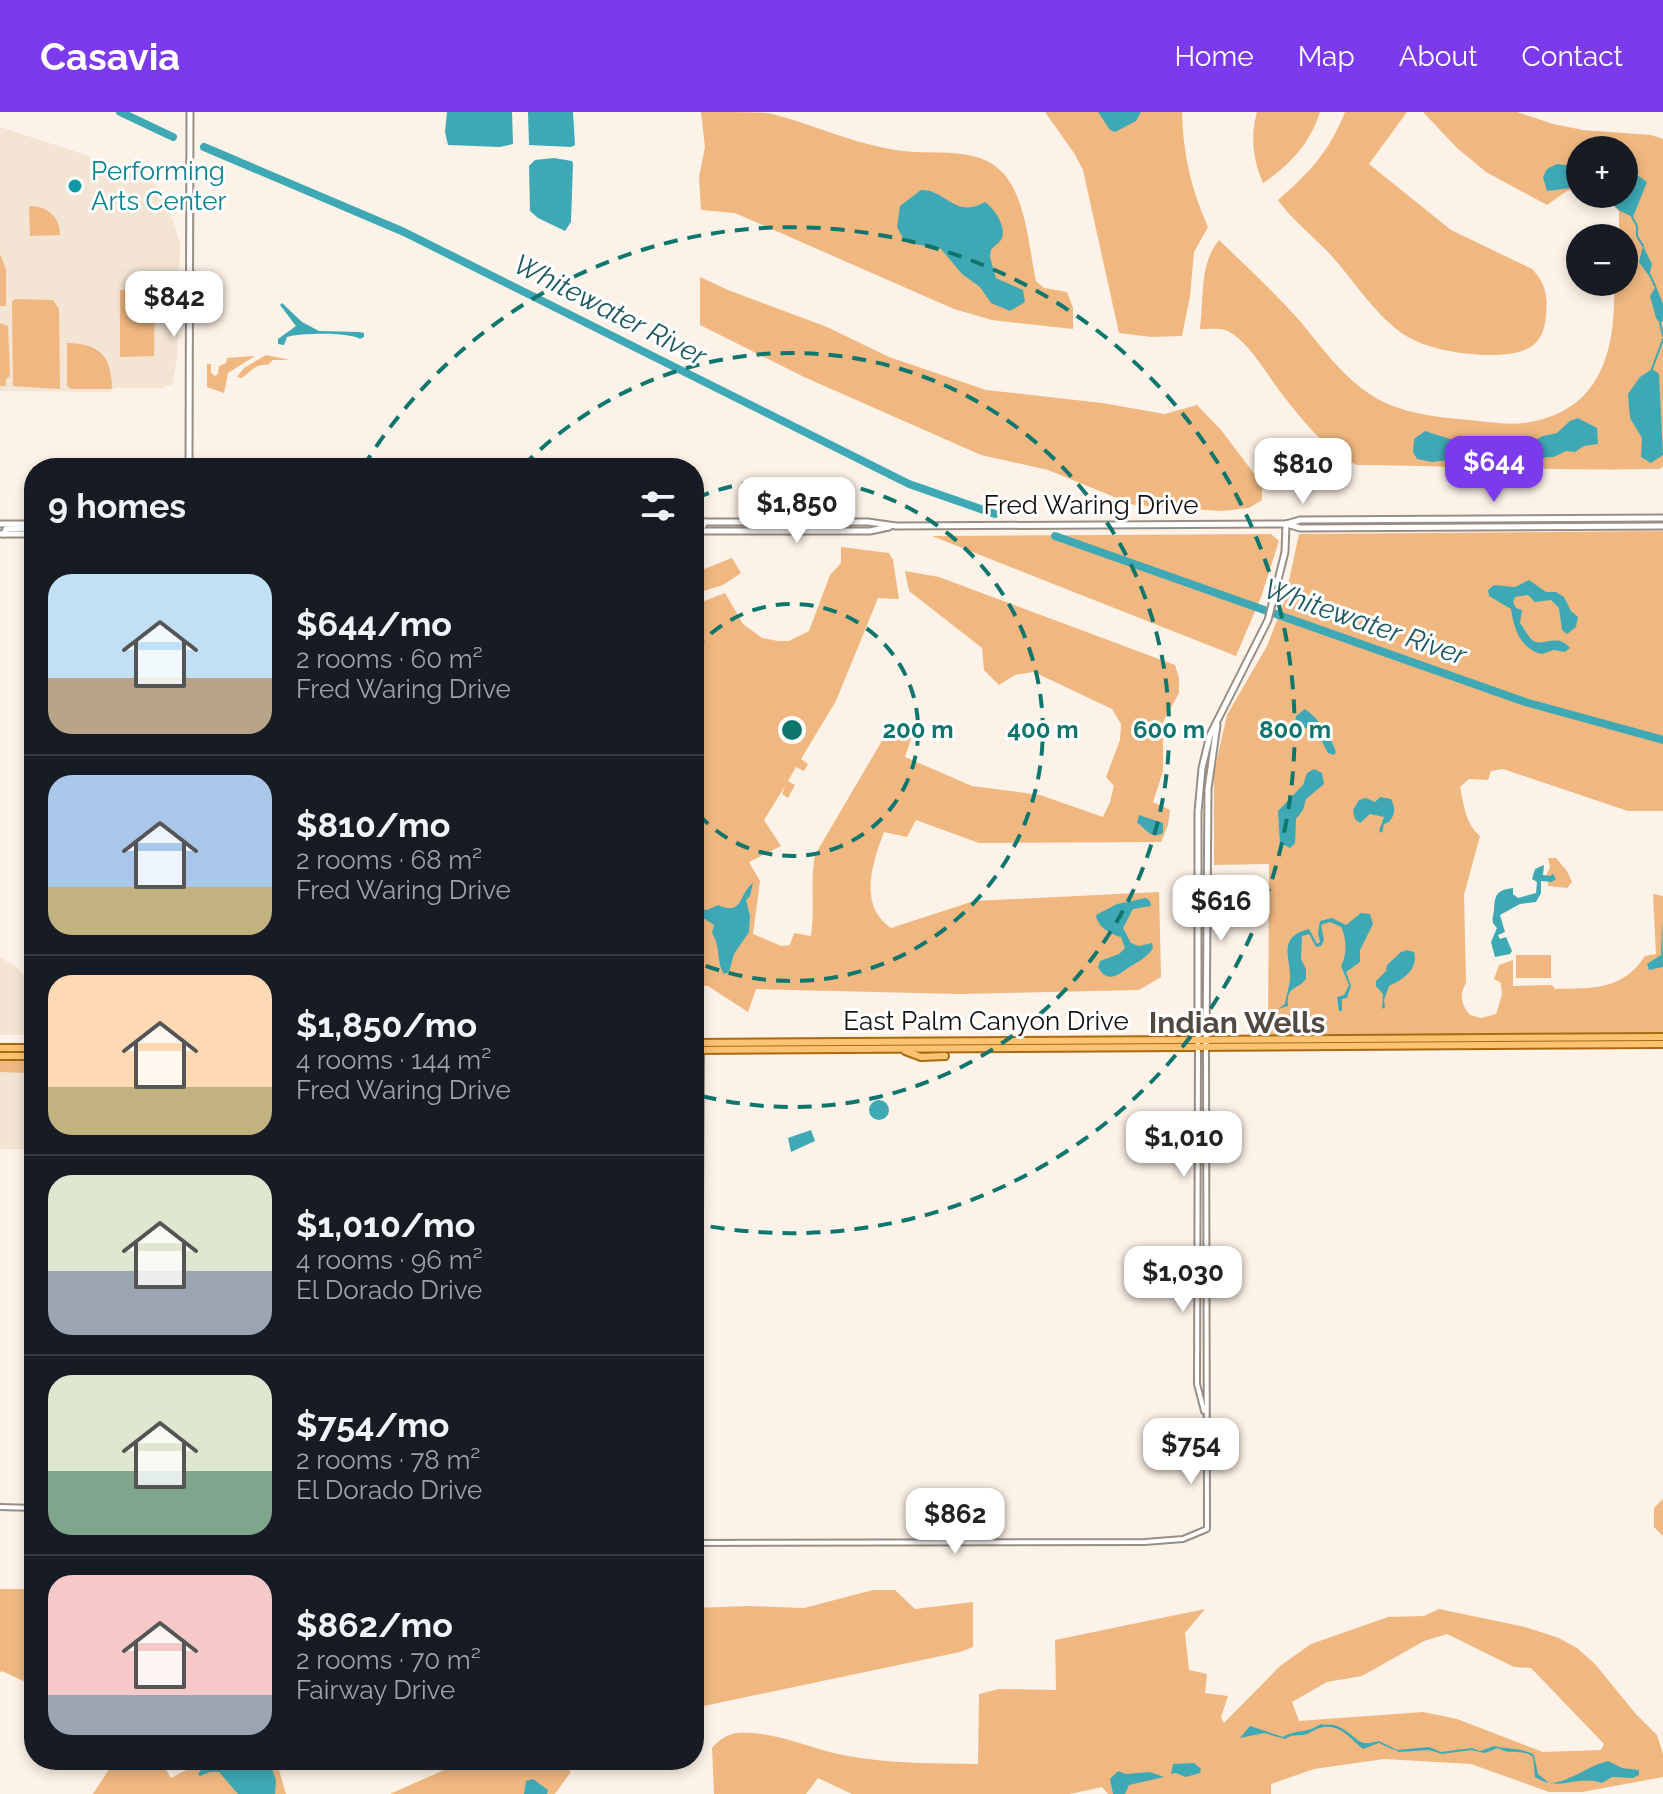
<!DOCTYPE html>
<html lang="en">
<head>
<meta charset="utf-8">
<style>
	:root { --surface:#171b24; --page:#20242c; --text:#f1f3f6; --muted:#9ea1a6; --line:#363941; --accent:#7c3aed }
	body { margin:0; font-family:Raleway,sans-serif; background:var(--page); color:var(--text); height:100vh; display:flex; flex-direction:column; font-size:30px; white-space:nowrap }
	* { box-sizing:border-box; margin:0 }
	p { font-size:26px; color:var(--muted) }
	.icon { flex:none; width:44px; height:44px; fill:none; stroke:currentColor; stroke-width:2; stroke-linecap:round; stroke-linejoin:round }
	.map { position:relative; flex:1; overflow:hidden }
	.drawer { position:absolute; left:24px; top:346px; width:680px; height:1312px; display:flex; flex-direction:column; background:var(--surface); border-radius:32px; box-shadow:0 4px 12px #0003 }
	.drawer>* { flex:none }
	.tools { position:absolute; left:1566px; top:24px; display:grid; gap:16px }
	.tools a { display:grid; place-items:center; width:72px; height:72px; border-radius:50%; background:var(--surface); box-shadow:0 4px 12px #0003; font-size:40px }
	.price { position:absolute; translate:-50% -68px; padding:0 18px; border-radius:16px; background:#fff; color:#222; font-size:26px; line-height:52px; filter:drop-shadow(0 2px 4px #0008) }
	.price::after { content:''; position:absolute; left:50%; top:48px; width:24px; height:18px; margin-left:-12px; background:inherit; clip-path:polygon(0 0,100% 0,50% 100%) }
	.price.on { background:var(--accent); color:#fff }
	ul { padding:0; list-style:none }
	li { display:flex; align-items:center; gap:24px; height:200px; padding:0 24px }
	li+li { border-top:2px solid var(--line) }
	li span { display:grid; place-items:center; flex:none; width:224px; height:160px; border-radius:24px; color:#555 }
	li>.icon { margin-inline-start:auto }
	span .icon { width:96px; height:96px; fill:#fffc; stroke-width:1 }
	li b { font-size:34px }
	h2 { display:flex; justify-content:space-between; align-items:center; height:96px; padding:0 24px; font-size:34px }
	header { display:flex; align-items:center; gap:48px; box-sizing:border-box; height:112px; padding:0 40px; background:var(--accent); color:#fff }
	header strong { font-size:38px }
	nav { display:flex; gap:44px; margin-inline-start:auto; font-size:28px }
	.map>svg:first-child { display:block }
	.built { fill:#f3e4d4 }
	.green { fill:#f0b880; fill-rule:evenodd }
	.water { fill:#3ea9b5 }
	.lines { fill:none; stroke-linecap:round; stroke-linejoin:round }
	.stream { stroke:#3ea9b5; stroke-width:2 }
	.river { stroke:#3ea9b5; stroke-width:8 }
	.tertiary-casing { stroke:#988e85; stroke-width:8 }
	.secondary-casing { stroke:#988e85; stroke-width:9 }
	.primary-casing { stroke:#a96a11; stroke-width:10 }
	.tertiary { stroke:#fff; stroke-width:4 }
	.secondary { stroke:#fff; stroke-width:5 }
	.primary { stroke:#fbc271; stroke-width:6 }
	.ring { fill:none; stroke:#0f766e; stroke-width:4; stroke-dasharray:14 10 }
	.culture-dot { fill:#0f9aa8; stroke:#fff; stroke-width:3 }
	.labels { text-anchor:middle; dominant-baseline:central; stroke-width:6; stroke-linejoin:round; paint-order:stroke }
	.culture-label { font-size:26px; fill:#0d838f; stroke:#fff; text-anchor:start }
	.street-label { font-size:26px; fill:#15110e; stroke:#fff }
	.water-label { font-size:28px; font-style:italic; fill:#1e5960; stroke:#fff }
	.quarter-label { font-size:30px; font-weight:bold; fill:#524a41; stroke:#fff }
	.centre { fill:#0f766e; stroke:#fff; stroke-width:4 }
	.ring-label { font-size:24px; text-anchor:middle; font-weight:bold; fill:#0f766e; stroke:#fff; stroke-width:6; stroke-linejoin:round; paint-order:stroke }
</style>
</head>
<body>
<header>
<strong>Casavia</strong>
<nav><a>Home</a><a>Map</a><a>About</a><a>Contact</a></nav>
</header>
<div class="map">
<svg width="1663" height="1682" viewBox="0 0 1663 1682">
	<rect width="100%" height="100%" fill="#fdf2e7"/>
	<g class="built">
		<path d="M0,15L86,43L105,52L141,61L164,80L180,132L177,248L172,273H165L164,276H115L110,280L0,279Z"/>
		<path d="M0,845L17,856L26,866L34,885L33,923H0Z"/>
		<path d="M34,959V1037H0V960Z"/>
	</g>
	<g class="green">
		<path d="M701,0C722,0 748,0 768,1C814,12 854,33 903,39C935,43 977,34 1002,60C1026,84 1029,137 1036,169L1044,176L1067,180L1073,196V217L992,208L954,197L735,101L701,98L699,65L705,35Z"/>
		<path d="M1045,0H1182C1183,42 1191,77 1208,115L1194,140L1190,184L1182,224L1151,225L1119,221L1083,58L1074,41Z"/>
		<path d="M1257,0H1320C1311,30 1289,54 1263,71C1253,48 1250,24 1257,0Z"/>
		<path d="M1345,0H1407L1369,52L1451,118L1532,157C1545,170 1548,184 1546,202C1545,214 1543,226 1532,234C1509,251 1438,241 1414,228C1381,213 1354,168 1329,141C1312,123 1292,108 1278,88C1310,60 1329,40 1345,0Z"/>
		<path d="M1423,0H1517L1553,12L1583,18L1651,23L1663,27V354L1660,357C1559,359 1459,354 1357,353C1327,339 1302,308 1282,282C1268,264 1246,225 1225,218C1218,216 1207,217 1200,217C1204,187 1199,152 1219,128C1246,154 1274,180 1300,209C1322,236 1342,264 1371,283C1401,302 1436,305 1470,308C1489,310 1511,314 1530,310C1604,297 1616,234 1614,170H1624V126H1619V99L1601,82H1624V38H1580V76L1567,79L1547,93L1486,60L1457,36Z"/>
		<path d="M29,94C48,94 60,105 60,123L30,124Z"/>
		<path d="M0,142L6,157V194H0Z"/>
		<path d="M700,165L728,178L827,215L889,245L986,278L1102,291L1165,302L1197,293L1221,318L1262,372V388L1249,396L1222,399L1134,393L1048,358L981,343L804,265L700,213Z"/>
		<path d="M120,178H155L154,244L120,245Z"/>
		<path d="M15,187L53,188L59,197L60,277L13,274L12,190Z"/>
		<path d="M0,211L8,214L10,264L6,267V274H0Z"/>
		<path d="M67,231C100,232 111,243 112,277H71L67,274Z"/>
		<path d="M266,243L290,248H273L268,253C256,251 250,260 242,266L237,265L244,256Z"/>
		<path d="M255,244L228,261L224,281L207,275V252H211V261L215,264L218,262L219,254L226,251L227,246Z"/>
		<path d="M1663,419V699H1628L1503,657L1491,659L1488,668L1469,667L1460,675C1464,693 1465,711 1480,724L1464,783L1466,871C1459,884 1461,892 1470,903L1481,906L1496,902L1502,883L1501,871L1494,867L1499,853L1513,848V874L1552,873L1555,877C1592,876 1622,879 1645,844L1656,842L1653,782L1663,784V921L1268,925L1269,752L1214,753V660L1227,603L1267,534L1285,487L1299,422Z"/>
		<path d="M1271,422L1279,429L1261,485L1236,544L932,424Z"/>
		<path d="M841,435L889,441L893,448L899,487L878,486L836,589L801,647L808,652L804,659L796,655L788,669L795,673L788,686L782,682L785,674L764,708L781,734L749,750L760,769L753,822L781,834L790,833L794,821L811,824C815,797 810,770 815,743L890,615L912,624L905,645L972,674L1040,683L1103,705L1110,690L1114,674L1106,665L1120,628L1121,612L1112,597L1034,560L1015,563L999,573L984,558L982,536L909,479L905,459L939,465L1175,553L1179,566V581L1163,610V659L1153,690L1170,698L1168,713L1161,730L979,731L916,708L907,725L884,720C872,752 858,794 891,816L974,789L1159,780L1161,865L1139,878L958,882L756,877L748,900L708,874H694V493L725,481L743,512L762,526L778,529H789L809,519L830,463L841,451Z"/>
		<path d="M732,446L741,461L723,473L694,482V461Z"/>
		<path d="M1548,746H1556L1567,759L1572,770L1567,776L1548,774V768L1552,770L1550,764H1546L1550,755Z"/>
		<rect x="1516" y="843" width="35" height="23"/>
		<path d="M0,949H28L34,961L30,964L29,961L0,960Z"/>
		<path d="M1663,1387V1424L1654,1415V1396Z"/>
		<path d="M0,1477H34V1574L2,1559L0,1561Z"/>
		<path d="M873,1478H895L915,1497L973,1490V1535L960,1540L694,1596V1496L749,1494L804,1496Z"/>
		<path d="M1205,1497L1185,1521L1189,1558L1207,1562L1205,1581L1228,1584L1221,1605L1224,1611L1280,1554L1311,1532L1388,1505L1424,1504L1439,1497L1525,1515L1559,1526L1577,1536L1595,1552L1635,1601L1657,1623L1663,1642V1665L1582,1680H1549L1471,1652L1384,1647L1314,1657L1271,1672V1682H1108L1102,1675L1070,1682H852L818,1666L806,1682H714L712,1636C719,1628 727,1622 738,1621C775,1618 812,1638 848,1644C891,1652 935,1651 978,1652L979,1582L999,1577L1056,1578L1055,1528ZM1447,1522L1514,1555L1531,1556L1604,1632L1601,1638L1543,1640L1457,1607L1423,1600L1299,1609L1292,1590L1327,1570L1362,1564L1424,1529Z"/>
		<path d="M107,1648H160L171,1666L205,1648H276L286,1682H93L111,1654Z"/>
		<path d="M457,1648H604L570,1652V1661L555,1682H390L453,1654Z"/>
	</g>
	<g class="water">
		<path d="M447,0H512L513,32L500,35L448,33L445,20Z"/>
		<path d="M528,0H573L575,33L571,35L529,33Z"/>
		<path d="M1098,0H1141L1136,9L1115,20L1110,18Z"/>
		<path d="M554,46L572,49L573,52L571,110L565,119L538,106L530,99L529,54L535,48Z"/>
		<path d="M1557,52L1580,55V75L1547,79L1543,65L1547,57Z"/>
		<path d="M1624,60H1633L1647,70L1633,105L1620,99L1602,82H1624Z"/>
		<path d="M921,78C941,77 953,99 972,95C977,94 981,92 985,90C994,96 1008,116 1001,128C998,132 994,134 991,138L990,145L996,166L1023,178L1025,190L1010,199L991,191L980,175L962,162L941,137L910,131L903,126L897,115L900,94Z"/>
		<path d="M1643,134L1652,152L1649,164L1639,150Z"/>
		<path d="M1656,174L1663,192V209L1660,211L1656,206L1650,184Z"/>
		<path d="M282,191L302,210L319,219L360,220L364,221V225L360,227C348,220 302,221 287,225L284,233L278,232V227L296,214L280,193Z"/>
		<path d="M1652,257L1659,262L1663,343L1651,351L1641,345L1642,326L1630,306L1628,282L1640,265Z"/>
		<path d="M1578,306L1597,316L1598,332L1584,334L1575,340L1566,339L1554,345L1518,347L1487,339L1464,341L1457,347L1432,350L1417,347L1413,340L1414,327L1425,319L1453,328L1477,326L1490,336L1514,339L1543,324L1557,321L1570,309Z"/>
		<path d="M1529,468L1546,480H1556L1564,485L1571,499L1578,505L1576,515L1567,522L1562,518L1559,496L1551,488L1535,490L1528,483L1515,485L1513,490L1516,496L1522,498L1520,511C1523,515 1528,524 1532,528C1542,536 1557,520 1570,536L1565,540L1554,538L1542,542C1521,537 1514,518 1511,497L1489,484L1488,478L1494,473L1515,475Z"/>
		<path d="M1305,597C1319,607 1330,623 1336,640L1334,643L1328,641L1315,616H1299L1295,612L1296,604Z"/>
		<path d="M1314,657L1322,661L1324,672L1306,687L1303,698L1296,707L1295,731L1290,736L1280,731L1278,699L1303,673L1307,661Z"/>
		<path d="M1380,685L1391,687C1396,696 1395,703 1389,710L1384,712L1382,721L1379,719L1384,705L1370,702L1360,711L1355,707L1353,698L1359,688L1366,686L1375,690Z"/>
		<path d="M1139,703L1163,711V721C1150,728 1147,717 1137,711Z"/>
		<path d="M1544,753L1543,763L1550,764L1553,762L1556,767L1552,770L1541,769V781L1536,790L1520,792L1500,803L1505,820L1498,823L1500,827L1506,825L1512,839L1510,842L1495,845L1491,830L1497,816C1490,809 1493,807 1494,798C1495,783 1496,778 1513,776V782L1518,786L1536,781L1537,770L1532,767L1535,757Z"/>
		<path d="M753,771L750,784L746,788L750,804L749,820L734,842L729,860L724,862C716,850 721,835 712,821L714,813L705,807H694V796L707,798L718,793C743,805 739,781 753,771Z"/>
		<path d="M1146,786L1150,789L1151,794L1133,797L1123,816L1131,831L1139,834L1152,831L1153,836C1147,845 1140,849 1131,854C1119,862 1108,873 1098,855L1100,849L1119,842L1125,836L1121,825C1111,822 1097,815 1096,803L1117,792Z"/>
		<path d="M1361,801L1370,802L1373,812L1360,838V850L1346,860L1351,874L1347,886L1342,887V899H1339L1337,885L1344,883L1349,873L1341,854C1347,843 1347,827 1341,815L1330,810L1321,813L1324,828L1321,834L1316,835L1309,822L1302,824L1301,847L1306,857V867C1297,879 1286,873 1288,894L1278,897L1285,892C1286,883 1291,871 1290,862C1289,841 1279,825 1309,817L1317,832L1320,830L1318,821L1320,809L1332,806L1346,813Z"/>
		<path d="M1662,807L1663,855L1649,858L1647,852L1661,843Z"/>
		<path d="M1407,838L1414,840C1419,858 1402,868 1389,874L1384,888L1385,895L1382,897L1383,882L1376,874V869L1386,859L1387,853L1401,840Z"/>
		<circle cx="879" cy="998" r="10"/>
		<path d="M811,1018L815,1029L791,1040L788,1026Z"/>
		<path d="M1321,1612C1329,1614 1333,1611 1339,1615C1359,1624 1355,1636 1379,1629L1397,1638L1429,1635L1441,1640L1472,1636L1480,1639L1494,1634C1507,1637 1523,1636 1534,1643L1538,1662L1549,1671C1569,1671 1587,1654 1608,1649L1622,1656L1639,1658V1663L1633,1666L1612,1665L1602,1671C1575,1662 1560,1681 1535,1665L1533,1645C1522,1636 1510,1644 1498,1636L1485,1641L1471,1638L1442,1642L1429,1638L1399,1640L1379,1631L1363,1637C1351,1628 1340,1610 1320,1616C1314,1617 1310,1622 1303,1623C1295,1624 1292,1622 1285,1627L1264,1621L1240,1626L1250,1614L1283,1625C1297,1617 1305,1622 1321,1612Z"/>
		<path d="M209,1648H255L271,1655L276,1668L275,1682H238L219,1660H210L200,1664L198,1662Z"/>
		<path d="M1194,1651L1201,1657L1200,1661L1186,1665L1176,1661L1171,1662L1173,1652Z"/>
		<path d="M1118,1659L1126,1662L1150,1660L1164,1665L1129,1673L1125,1682H1113L1110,1667Z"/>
		<path d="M533,1667L548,1678L547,1682H524L526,1669Z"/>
	</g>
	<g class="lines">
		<g class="stream">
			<path d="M1632,105L1637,114V124L1643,134"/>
			<path d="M1650,163L1655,174"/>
			<path d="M1660,211L1663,224"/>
			<path d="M1652,257L1663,227"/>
		</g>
		<g class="river">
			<path d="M120,0L173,25"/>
			<path d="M204,35L404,120L909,372L995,402"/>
			<path d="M1055,424L1525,590L1663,628"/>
		</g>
		<defs>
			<g id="tertiary">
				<path d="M695,931V1135L699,1141"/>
				<path d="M1198,935L1197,1272L1204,1299"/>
				<path d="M0,1395L34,1396"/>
				<path d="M694,1431L1145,1430L1183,1427L1207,1417L1206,935"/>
				<path d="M698,1431L701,938"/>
			</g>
			<g id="secondary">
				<path d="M189,356L190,0"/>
				<path d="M694,410H868L896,414L1286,412L1300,408L1663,406"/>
				<path d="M0,412H34"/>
				<path d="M1287,412L1300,416L1663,414"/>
				<path d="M694,415L703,414L705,410"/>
				<path d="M694,419H870L889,415"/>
				<path d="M0,422H34"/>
				<path d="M4,422L6,417L34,416"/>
				<path d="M1198,930V700L1202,656L1210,623L1268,508L1285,440L1286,412"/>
				<path d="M1206,935L1208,677L1217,613"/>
			</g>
			<g id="primary">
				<path d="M694,931L1663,925"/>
				<path d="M0,936H34"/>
				<path d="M694,938L1663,932"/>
				<path d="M905,939L921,945L945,944"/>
				<path d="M0,944H34"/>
			</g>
		</defs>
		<use href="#tertiary" class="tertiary-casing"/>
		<use href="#secondary" class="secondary-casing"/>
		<use href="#primary" class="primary-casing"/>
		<use href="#tertiary" class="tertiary"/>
		<use href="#secondary" class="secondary"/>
		<use href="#primary" class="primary"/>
	</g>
	<g class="ring">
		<path d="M694 539A126 126 0 1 1 694 697"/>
		<path d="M696 386A251 251 0 1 1 696 850"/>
		<path d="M523 354A377 377 0 1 1 694 982"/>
		<path d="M363 355A503 503 0 1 1 696 1112"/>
	</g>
	<circle class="culture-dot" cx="75" cy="74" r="8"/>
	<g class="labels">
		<g class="culture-label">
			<text x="91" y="59">Performing<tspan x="91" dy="30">Arts Center</tspan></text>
		</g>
		<g class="street-label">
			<text x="1091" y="393">Fred Waring Drive</text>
			<text x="986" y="909">East Palm Canyon Drive</text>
		</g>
		<g class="water-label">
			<text transform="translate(610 198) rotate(27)">Whitewater River</text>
			<text transform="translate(1365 510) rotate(19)">Whitewater River</text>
		</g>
		<g class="quarter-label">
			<text x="1237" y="910">Indian Wells</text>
		</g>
	</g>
	<circle cx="792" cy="618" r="12" class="centre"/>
	<g class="ring-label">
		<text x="918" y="626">200 m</text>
		<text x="1043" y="626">400 m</text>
		<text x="1169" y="626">600 m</text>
		<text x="1295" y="626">800 m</text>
	</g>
</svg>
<div class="tools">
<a>+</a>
<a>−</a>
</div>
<b class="price" style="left:174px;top:227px">$842</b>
<b class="price on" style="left:1494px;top:392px">$644</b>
<b class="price" style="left:1303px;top:394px">$810</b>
<b class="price" style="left:797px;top:433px">$1,850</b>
<b class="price" style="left:1221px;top:831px">$616</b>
<b class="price" style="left:1184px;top:1067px">$1,010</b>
<b class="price" style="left:1183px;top:1202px">$1,030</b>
<b class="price" style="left:1191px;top:1374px">$754</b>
<b class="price" style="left:955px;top:1444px">$862</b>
<section class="drawer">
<h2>9 homes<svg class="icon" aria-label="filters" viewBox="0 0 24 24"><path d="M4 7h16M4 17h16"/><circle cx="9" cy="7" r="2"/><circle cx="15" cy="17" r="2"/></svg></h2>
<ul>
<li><span style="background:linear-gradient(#bfe0f5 65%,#b9a48a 0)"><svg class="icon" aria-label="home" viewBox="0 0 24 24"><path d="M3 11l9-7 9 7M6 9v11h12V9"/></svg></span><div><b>$644/mo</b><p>2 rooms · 60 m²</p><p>Fred Waring Drive</p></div></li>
<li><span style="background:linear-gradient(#a9c7e8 70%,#c2b280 0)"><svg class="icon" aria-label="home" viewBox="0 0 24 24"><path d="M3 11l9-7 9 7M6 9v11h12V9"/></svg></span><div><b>$810/mo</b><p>2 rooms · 68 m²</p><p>Fred Waring Drive</p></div></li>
<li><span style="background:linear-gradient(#ffd9b3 70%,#c2b280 0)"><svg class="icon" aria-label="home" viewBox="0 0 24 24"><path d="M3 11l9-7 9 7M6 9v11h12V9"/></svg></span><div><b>$1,850/mo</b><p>4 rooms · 144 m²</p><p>Fred Waring Drive</p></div></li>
<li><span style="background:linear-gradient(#dfe7d0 60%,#9aa5b1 0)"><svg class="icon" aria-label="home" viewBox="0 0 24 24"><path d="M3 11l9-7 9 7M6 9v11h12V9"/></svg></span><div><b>$1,010/mo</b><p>4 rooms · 96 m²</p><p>El Dorado Drive</p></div></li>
<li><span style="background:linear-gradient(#dfe7d0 60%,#7fa58c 0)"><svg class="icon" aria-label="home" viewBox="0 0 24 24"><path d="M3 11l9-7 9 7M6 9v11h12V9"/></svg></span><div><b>$754/mo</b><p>2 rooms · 78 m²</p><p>El Dorado Drive</p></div></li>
<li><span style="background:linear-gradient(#f6c9c9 75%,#9aa5b1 0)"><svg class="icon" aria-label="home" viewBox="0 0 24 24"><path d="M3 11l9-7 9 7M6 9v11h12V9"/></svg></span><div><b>$862/mo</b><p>2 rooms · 70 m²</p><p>Fairway Drive</p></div></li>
</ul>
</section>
</div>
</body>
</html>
